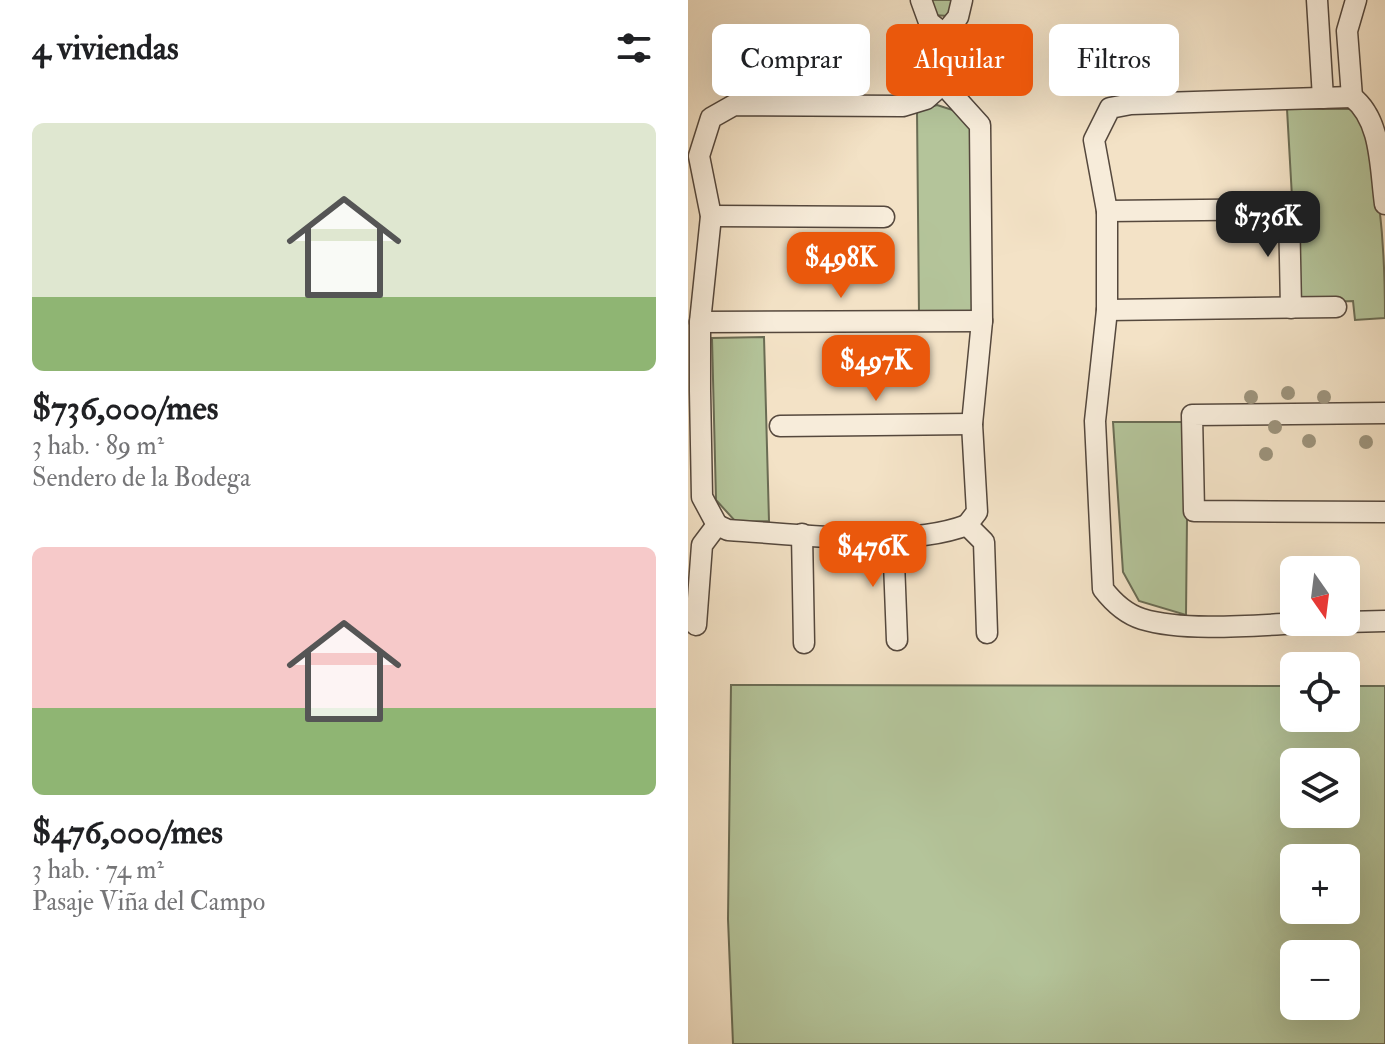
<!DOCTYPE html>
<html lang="es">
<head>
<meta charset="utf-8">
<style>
	:root { --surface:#fff; --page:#f2f2f2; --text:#202124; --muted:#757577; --accent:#ea580c }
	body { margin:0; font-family:"IM FELL Double Pica",serif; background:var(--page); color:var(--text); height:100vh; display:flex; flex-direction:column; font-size:30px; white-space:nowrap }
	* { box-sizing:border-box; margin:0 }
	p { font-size:26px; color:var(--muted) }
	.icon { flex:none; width:44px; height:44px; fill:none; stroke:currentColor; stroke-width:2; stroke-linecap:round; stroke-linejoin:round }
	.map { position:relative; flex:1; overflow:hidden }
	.sheet { display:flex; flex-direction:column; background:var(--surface); width:688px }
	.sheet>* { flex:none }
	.guide { position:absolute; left:24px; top:24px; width:552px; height:72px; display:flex; gap:16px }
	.needle { width:52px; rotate:166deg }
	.controls { position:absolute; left:592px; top:556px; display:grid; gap:16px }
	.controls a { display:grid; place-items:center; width:80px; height:80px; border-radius:12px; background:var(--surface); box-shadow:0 8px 32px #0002; font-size:40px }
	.price { position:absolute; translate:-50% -68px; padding:0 18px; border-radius:16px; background:var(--accent); color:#fff; font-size:26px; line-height:52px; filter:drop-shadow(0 2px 4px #0008) }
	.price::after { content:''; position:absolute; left:50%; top:48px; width:24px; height:18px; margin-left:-12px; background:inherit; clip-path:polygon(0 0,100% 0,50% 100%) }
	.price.on { background:#222; color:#fff }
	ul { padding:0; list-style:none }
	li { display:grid; align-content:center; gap:16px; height:424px; padding:0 32px }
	li span { display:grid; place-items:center; height:248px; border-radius:12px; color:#555 }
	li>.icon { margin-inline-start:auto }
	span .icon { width:144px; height:144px; fill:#fffc; stroke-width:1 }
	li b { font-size:34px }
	h2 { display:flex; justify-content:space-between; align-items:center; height:96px; padding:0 32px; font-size:34px }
	.chip { padding:0 28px; border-radius:12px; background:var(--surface); box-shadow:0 8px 32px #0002; font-size:28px; line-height:72px }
	.chip.on { background:var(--accent); color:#fff }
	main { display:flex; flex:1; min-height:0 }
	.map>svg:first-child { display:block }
	.green { fill:#b4c49a; stroke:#6a6c54; stroke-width:2; fill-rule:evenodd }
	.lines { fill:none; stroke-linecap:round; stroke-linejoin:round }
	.street-casing { stroke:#55483d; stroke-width:23 }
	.street { stroke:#f7ecda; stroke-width:20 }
	.tree { fill:#9c937c }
</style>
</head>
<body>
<main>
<section class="sheet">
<h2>4 viviendas<svg class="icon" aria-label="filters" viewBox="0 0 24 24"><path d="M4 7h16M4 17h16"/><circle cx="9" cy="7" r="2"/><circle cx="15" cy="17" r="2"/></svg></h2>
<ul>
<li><span style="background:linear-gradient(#dfe7d0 70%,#8fb573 0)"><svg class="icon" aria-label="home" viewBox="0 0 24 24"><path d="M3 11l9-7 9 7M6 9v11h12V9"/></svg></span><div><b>$736,000/mes</b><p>3 hab. · 89 m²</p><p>Sendero de la Bodega</p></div></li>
<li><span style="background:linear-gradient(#f6c9c9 65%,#8fb573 0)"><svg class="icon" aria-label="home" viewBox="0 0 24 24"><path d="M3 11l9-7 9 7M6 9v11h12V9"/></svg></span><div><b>$476,000/mes</b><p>3 hab. · 74 m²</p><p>Pasaje Viña del Campo</p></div></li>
</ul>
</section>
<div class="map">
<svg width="697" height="1044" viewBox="0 0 697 1044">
	<rect width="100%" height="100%" fill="#f3e2c6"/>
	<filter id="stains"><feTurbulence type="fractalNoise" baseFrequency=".0025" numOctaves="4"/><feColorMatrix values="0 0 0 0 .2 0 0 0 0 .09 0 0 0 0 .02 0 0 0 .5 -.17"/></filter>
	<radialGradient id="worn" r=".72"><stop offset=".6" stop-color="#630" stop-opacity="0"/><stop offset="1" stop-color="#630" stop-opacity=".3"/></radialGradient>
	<g class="green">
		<path d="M241,0H267L261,16L244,15Z"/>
		<path d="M249,105L274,113L283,128L284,310L279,315H231L229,111Z"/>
		<path d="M599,109H667C693,164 697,257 697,318L667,320L665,301L610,303Z"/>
		<path d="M76,337L81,521L48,522L28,500L24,338Z"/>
		<path d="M425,422H500L498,615L451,601L435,572Z"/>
		<path d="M43,685L606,686V718H658V686H697V1044H45L40,919ZM606,762H658V814H606ZM658,858V910H606V858ZM658,954V1006H606V954Z"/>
	</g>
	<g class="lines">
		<defs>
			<g id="street">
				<path d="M233,0L241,22L256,34"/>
				<path d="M629,0L635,98"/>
				<path d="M255,84L292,125L294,321L284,424L289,512L279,525"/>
				<path d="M255,84L256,34L270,17L274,0"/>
				<path d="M664,97C694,120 692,169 697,204"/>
				<path d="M664,97L659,31L668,0"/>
				<path d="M419,211L601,209L603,308"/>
				<path d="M23,216L196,217"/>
				<path d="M419,310L648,307"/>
				<path d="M12,322L294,321"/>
				<path d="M697,413L504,415L506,511L697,512"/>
				<path d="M92,426L284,424"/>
				<path d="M29,525L14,497L12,391V322L23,216L11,156L23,118L46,105L215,106L238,99L255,84"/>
				<path d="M29,525L40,530C109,534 216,549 279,525"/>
				<path d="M279,525L296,542L299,633"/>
				<path d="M114,534L116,643"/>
				<path d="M205,536L209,640"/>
				<path d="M640,622C588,623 503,634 454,619C438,614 425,602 415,589L407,421L419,310V211L406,140L422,108L443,104L664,97"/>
				<path d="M658,622L697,621"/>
				<path d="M8,625L14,545L29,525"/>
			</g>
		</defs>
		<use href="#street" class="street-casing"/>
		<use href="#street" class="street"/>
	</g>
	<g class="tree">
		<circle cx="600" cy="393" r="7"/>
		<circle cx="563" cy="397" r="7"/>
		<circle cx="636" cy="397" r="7"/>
		<circle cx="587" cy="427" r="7"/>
		<circle cx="621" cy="441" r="7"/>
		<circle cx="678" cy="442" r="7"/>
		<circle cx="578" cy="454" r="7"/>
	</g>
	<rect width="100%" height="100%" filter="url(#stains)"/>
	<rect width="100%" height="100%" fill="url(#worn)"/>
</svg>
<div class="controls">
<a><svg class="needle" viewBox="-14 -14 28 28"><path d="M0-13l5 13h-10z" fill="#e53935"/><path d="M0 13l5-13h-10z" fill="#757577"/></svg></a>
<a><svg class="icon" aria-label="locate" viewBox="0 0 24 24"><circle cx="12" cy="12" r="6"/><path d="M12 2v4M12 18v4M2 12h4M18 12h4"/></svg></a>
<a><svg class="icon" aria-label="layers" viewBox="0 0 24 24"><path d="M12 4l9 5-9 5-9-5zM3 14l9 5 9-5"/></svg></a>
<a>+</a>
<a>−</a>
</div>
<b class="price on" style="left:580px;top:259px">$736K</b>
<b class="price" style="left:153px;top:300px">$498K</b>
<b class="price" style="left:188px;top:403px">$497K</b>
<b class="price" style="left:185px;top:589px">$476K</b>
<div class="guide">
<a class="chip">Comprar</a>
<a class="chip on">Alquilar</a>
<a class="chip">Filtros</a>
</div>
</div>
</main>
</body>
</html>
